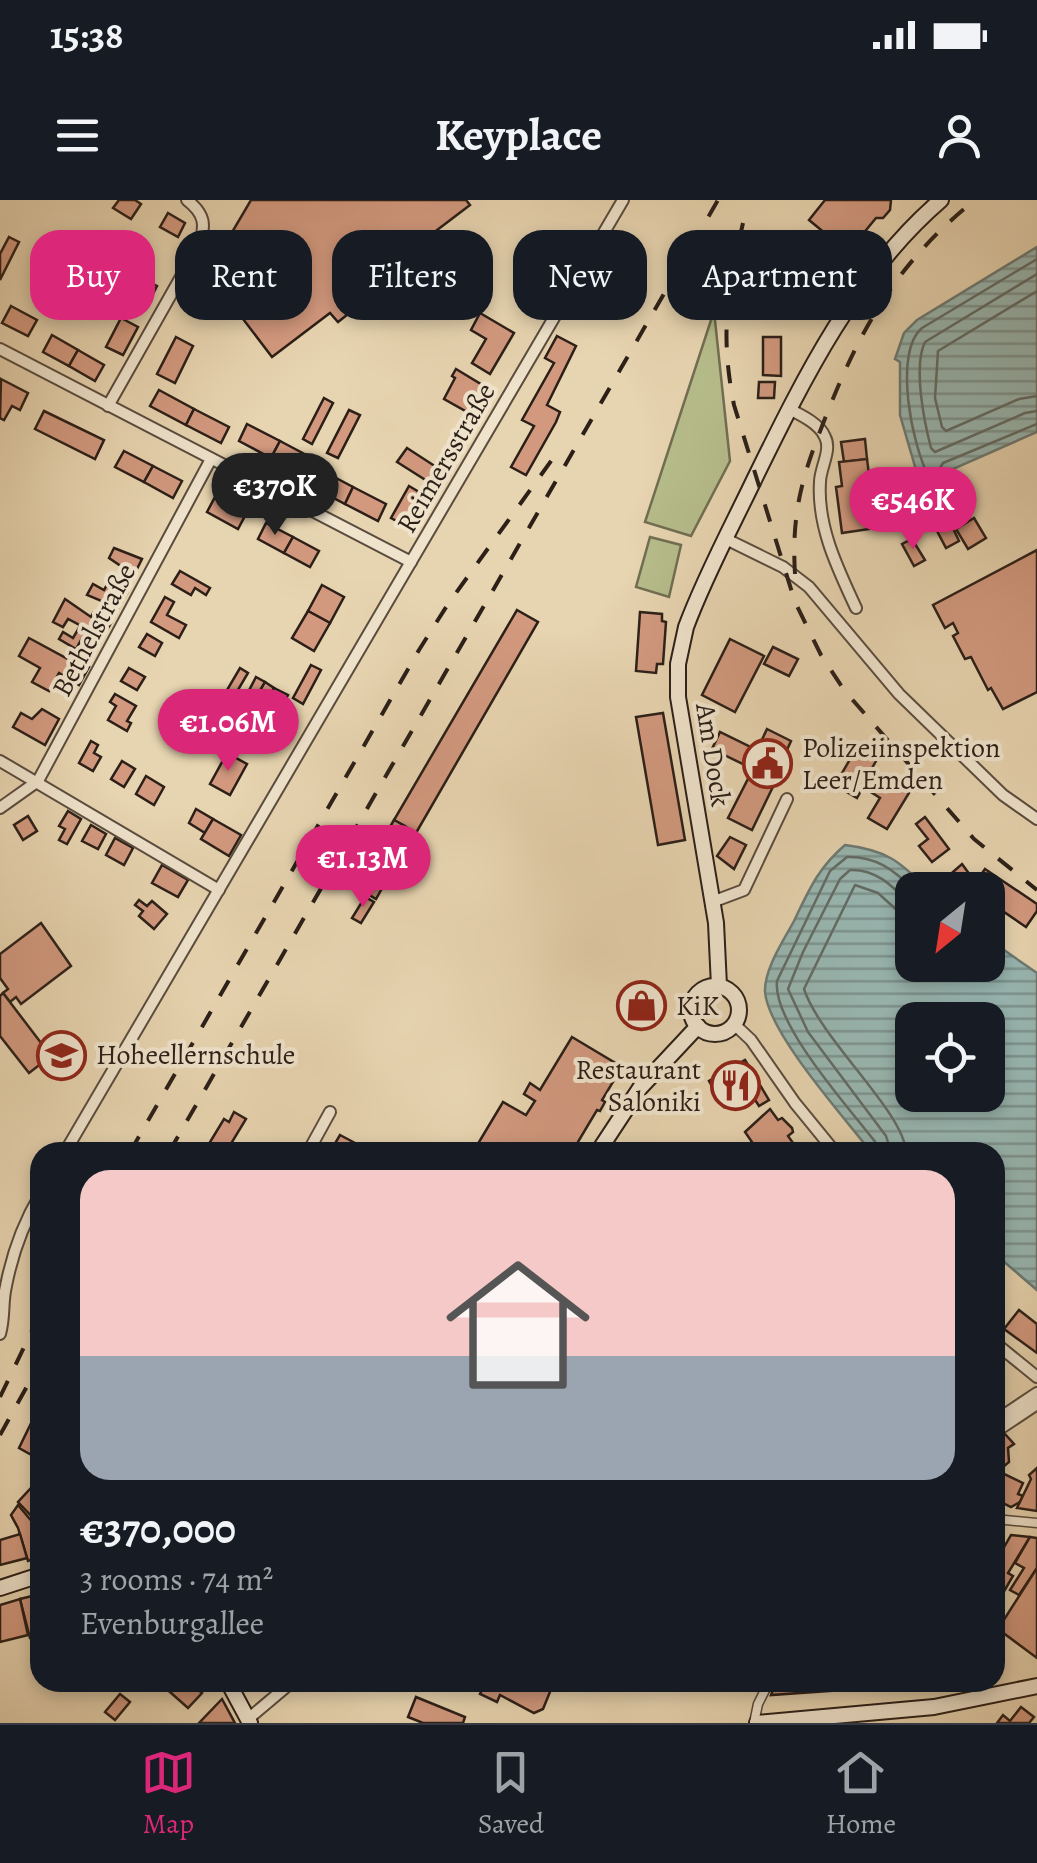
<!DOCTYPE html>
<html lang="en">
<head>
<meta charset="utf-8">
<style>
	:root { --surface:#171b24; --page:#20242c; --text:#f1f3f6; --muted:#9ea1a6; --line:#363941; --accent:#db2777 }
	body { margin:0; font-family:Alegreya,serif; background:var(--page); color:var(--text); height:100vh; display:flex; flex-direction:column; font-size:38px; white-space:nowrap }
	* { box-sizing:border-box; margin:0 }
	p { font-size:32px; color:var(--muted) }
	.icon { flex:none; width:55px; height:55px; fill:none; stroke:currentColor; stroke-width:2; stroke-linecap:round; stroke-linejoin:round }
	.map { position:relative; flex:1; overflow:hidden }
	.side { position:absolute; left:30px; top:942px; width:975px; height:550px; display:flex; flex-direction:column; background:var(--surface); border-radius:30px; box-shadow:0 5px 15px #0003 }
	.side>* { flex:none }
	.guide { position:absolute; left:30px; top:30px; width:978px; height:90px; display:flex; gap:20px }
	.needle { width:65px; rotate:210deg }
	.controls { position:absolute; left:895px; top:672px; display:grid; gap:20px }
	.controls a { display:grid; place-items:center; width:110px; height:110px; border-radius:20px; background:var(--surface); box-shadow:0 5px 15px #0003; font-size:50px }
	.price { position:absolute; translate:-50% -85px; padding:0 22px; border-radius:35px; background:var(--accent); color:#fff; font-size:32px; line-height:65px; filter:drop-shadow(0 2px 5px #0008) }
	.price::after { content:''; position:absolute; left:50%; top:60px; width:30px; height:22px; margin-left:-15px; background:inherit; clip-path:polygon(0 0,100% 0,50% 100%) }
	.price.selected { background:#222; color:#fff }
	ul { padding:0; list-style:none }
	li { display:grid; align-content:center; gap:20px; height:530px; padding:0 50px }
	li span { display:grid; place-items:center; height:310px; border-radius:30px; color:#555 }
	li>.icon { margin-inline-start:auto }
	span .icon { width:180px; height:180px; fill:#fffc; stroke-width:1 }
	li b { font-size:42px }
	.pill { padding:0 35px; border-radius:30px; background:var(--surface); box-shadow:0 5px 15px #0003; font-size:35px; line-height:90px }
	.pill.selected { background:var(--accent); color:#fff }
	.status { display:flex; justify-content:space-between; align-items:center; height:70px; padding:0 50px; background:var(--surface); direction:ltr }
	.status svg { height:28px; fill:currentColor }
	header { display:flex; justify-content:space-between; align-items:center; height:130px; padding:0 50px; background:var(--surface); font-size:45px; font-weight:600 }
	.menu { display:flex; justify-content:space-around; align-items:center; height:140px; border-top:2px solid var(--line); background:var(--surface); font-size:28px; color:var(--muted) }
	.menu a { display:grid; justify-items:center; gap:5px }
	.menu .selected { color:var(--accent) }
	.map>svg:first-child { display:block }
	.grass { fill:#b6bd8b; stroke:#706e52; stroke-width:2.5 }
	.water { fill:url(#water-rules); stroke:#6c7a74; stroke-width:2.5; fill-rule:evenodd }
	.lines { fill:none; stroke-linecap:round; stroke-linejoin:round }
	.shore { stroke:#626b65; stroke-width:2.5 }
	.building { fill:#d2997f; stroke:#2b1f18; stroke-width:2.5 }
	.pedestrian-casing { stroke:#5a4c3e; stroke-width:11 }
	.minor-casing { stroke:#5a4c3e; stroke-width:14 }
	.secondary-casing { stroke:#2b1f18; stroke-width:18 }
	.pedestrian { stroke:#efe3cc; stroke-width:8 }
	.minor { stroke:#efe3cc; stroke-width:10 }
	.secondary { stroke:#efe3cc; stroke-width:14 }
	.rail { stroke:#2b1f18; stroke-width:4; stroke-dasharray:18 18; stroke-linecap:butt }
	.labels { text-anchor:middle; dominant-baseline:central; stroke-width:8; stroke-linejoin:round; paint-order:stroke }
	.street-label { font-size:28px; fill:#2b1f18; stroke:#efe3cc }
	.poi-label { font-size:28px; fill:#2b1f18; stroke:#efe3cc; text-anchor:start }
</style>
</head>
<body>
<div class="status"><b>15:38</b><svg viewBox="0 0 49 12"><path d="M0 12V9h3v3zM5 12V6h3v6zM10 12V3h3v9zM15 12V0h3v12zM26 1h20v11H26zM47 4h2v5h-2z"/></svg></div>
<header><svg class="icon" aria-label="menu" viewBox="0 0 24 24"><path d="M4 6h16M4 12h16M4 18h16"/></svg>Keyplace<svg class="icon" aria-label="person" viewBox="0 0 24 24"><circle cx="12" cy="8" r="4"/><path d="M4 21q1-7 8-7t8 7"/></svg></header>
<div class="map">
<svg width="1037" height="1523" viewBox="0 0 1037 1523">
	<defs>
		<pattern id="water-rules" width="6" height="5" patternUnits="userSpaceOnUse" patternTransform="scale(2.5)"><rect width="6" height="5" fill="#98b7b2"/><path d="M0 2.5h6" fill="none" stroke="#7c9490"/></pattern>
	</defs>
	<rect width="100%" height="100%" fill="#e7d4b0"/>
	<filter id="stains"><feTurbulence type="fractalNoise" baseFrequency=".002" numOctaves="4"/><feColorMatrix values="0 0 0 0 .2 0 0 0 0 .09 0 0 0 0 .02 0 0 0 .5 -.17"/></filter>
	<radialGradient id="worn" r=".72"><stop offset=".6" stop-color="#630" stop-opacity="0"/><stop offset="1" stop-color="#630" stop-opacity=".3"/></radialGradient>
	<g class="grass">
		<path d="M714,111L730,261L691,336L645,322Z"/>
		<path d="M650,337L681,345L669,397L636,387Z"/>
	</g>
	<g class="water">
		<path d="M1037,47V232L946,272V284L932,294H923L900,215V162L895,159L904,133L917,120Z"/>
		<path d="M845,645C886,650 900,661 928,690H912V765H988V739L1037,773V1090L1002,1060L995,1066V952H871C844,917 769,834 765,792C764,769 784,740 794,721C809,690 818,668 845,645ZM912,820H988V895H912Z"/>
	</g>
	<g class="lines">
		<g class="shore">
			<path d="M1037,59L922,128C893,152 912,246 929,277L935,276L943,263L1037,224"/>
			<path d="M1037,74L925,142C913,166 924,221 931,248L935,252L1025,213L1037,211"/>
			<path d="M1037,91L938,151L935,198L942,227L946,231L1019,199L1037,196"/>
			<path d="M878,952L876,943C850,909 772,823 777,781L830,671L847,657C876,656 894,670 914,690"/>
			<path d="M891,952L886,936L808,832L788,789L803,752L840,679L850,670C878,669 894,688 912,706"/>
			<path d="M906,952C904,912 821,840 804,789L855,685L878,693L912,724"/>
		</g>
	</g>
	<g class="building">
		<path d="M119,0H135L141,4L131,19L113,8Z"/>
		<path d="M251,0H466L470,5L349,97L357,107L338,122L330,113L272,157L208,73Z"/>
		<path d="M825,0H891L890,10L883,18H876L848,52L809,20Z"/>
		<path d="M168,13L185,23L178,37L160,27Z"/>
		<path d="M9,37L19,42L0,80V54Z"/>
		<path d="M769,65L830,66V87L769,86Z"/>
		<path d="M142,78L157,86L151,98L134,93Z"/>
		<path d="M11,106L37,120L28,136L2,123Z"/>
		<path d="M480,113L514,133L490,174L472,163L486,139L471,130Z"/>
		<path d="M121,118L138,127L123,155L106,147Z"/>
		<path d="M52,135L78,150L69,166L43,152Z"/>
		<path d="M557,136L576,146L547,205L560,212L556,222L526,275L511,267L534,226L522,220L554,163L545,158Z"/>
		<path d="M176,137L193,146L175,183L157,174Z"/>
		<path d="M763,137H781V176L763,175Z"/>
		<path d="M78,150L104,165L95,181L69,166Z"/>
		<path d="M456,169L484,186L469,213L444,199L455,178L452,176Z"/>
		<path d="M1,179L28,193L20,210L12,206L4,220L0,218Z"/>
		<path d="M759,182H775L774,198H758Z"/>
		<path d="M159,190L194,209L186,225L150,206Z"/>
		<path d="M324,198L333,203L312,244L303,239Z"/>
		<path d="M194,209L229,227L221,243L186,225Z"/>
		<path d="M349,210L360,215L338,258L327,253Z"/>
		<path d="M44,211L104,240L95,259L35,229Z"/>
		<path d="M247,224L280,241L271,258L239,241Z"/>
		<path d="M865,239L867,259L844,262L841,242Z"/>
		<path d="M280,241L312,258L304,275L271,258Z"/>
		<path d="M407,248L444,272L435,286L397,262Z"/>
		<path d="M124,251L153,266L144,282L115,267Z"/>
		<path d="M867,259L876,328L842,333L836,287L842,286L839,262Z"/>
		<path d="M153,266L182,281L173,298L144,282Z"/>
		<path d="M321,270L353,287L345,304L313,287Z"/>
		<path d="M409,286L424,295L406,326L391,318Z"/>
		<path d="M353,287L386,304L378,321L345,304Z"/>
		<path d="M215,297L246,314L238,329L207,312Z"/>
		<path d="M974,318L986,338L968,349L956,329Z"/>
		<path d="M950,322L959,341L946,348L936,329Z"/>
		<path d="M266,323L293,337L284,353L258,339Z"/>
		<path d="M293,337L319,351L310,367L284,353Z"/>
		<path d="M912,339L925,360L914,366L902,344Z"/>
		<path d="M114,348L142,359L134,375L109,358Z"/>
		<path d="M1037,350V492L1003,509L991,488L988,490L971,457L965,459L953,436L958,433L953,423L945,428L933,405Z"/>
		<path d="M180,371L210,388L206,395L195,388L191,395L172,384Z"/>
		<path d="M108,383L127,393L118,408L87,395L93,384L104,390Z"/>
		<path d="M322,385L344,397L330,423L308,411Z"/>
		<path d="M165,397L174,402L167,415L186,425L179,438L151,422Z"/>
		<path d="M65,399L91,417L93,413L111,423L97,447L82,438L87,429L68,419L63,427L53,422Z"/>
		<path d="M517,410L538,422L416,633L394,620Z"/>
		<path d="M308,411L330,423L314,451L292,438Z"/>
		<path d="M640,412L662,414V421L666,422L663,464H657L656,473L636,471Z"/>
		<path d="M80,426L87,429L76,449L59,439L63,432L73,438Z"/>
		<path d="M147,434L162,443L155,456L139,447Z"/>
		<path d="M29,438L68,459L70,456L89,467L79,485L59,473L49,491L32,482L40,468L19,456Z"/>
		<path d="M730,439L764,456L735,512L702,495Z"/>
		<path d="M773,447L798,459L789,476L764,464Z"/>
		<path d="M311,465L321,470L303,504L293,498Z"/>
		<path d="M129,468L145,477L137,490L121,481Z"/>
		<path d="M240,468L248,473L235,495L227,490Z"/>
		<path d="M256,477L265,482L252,505L244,500Z"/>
		<path d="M265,482L274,488L262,510L252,505Z"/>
		<path d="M274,488L288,495L275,518L262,510Z"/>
		<path d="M115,494L136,506L127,521L131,523L127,531L108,520L116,506L110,502Z"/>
		<path d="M42,509L59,519L45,545L13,527L21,513L32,519Z"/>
		<path d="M663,513L685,640L658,645L636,517Z"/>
		<path d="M767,529L791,541L781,563L784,564L752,630L728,618L753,569L712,549L720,532L757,550Z"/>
		<path d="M91,541L98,545L94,553L101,557L93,571L79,563Z"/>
		<path d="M856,549L876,561L871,570L909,593L887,629L868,618L880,598L863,587L857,598L835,585Z"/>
		<path d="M227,553L247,564L230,595L210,584Z"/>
		<path d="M122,561L135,569L124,587L111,579Z"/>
		<path d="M146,576L164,587L154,605L136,594Z"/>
		<path d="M196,609L213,619L205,633L189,623Z"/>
		<path d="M68,611L81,619L67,644L59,640L65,629L59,626Z"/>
		<path d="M28,616L37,631L23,640L14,625Z"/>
		<path d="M925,617L949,649L932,662L919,646L928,639L916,624Z"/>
		<path d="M213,619L241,635L229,656L201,639Z"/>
		<path d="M394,620L405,626L399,636L408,642L376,699L363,691L382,659L378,657L391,634L387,632Z"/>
		<path d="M91,625L106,634L98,649L82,641Z"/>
		<path d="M730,637L746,645L734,669L717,656Z"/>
		<path d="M115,638L133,648L124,665L106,655Z"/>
		<path d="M962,664L973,679L960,690H954L945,679Z"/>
		<path d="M162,665L188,680L178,697L152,683Z"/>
		<path d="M985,669L1037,704V711L1026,727L988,701V690L971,689Z"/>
		<path d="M365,697L374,702L361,723L352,718Z"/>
		<path d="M139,700L147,706L152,701L167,714L154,729L139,716L143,711L135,705Z"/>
		<path d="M41,723L71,766L21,804L16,797L10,802L3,793L8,789L0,778V754Z"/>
		<path d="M3,793L51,856L29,873L0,836V796Z"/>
		<path d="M572,837L622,867L602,900L605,902L600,911L597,910L572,952H473L503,902L526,915L535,901L524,894L530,883L540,890Z"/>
		<path d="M745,860L769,900L759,906L750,892L724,907L709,881Z"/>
		<path d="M770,909L778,920L782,918L792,928L793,932L788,936L796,947L787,952H753L747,945L752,942L745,932Z"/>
		<path d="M234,912L246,919L226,952H204L224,919L229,922Z"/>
		<path d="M340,935L372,952H330Z"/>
		<path d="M1019,1110L1037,1124V1153L1004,1129Z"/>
		<path d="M38,1209L40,1252L37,1258L19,1248Z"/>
		<path d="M1005,1234L1014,1244L1008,1248L1009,1262L1003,1267L1004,1274L1023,1283L1018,1294L1023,1296L1020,1302L1011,1307L995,1299V1240Z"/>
		<path d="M1037,1268V1311L1017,1308L1031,1279L1029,1275Z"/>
		<path d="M31,1288L40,1300L38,1323L18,1302Z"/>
		<path d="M18,1305L40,1331V1357L28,1361L18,1328L11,1315Z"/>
		<path d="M20,1334L27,1358L0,1365V1340Z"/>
		<path d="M1011,1335L1030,1337L1008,1373L1013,1376L1003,1393L995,1389V1363Z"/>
		<path d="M1030,1337L1037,1338V1368L1019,1395L1010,1390L1024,1368L1015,1363Z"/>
		<path d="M1037,1368V1458L998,1429Z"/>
		<path d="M40,1394V1435L30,1438L20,1399Z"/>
		<path d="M20,1399L28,1435L0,1442V1405Z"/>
		<path d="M178,1482H190L202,1493L188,1508L170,1492Z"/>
		<path d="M478,1482H554L543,1509L534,1513L500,1495L497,1502L480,1494L483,1488Z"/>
		<path d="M776,1482H901L899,1486L771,1495Z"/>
		<path d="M120,1494L130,1502L115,1520L105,1512Z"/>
		<path d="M416,1497L465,1517L463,1523H423L408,1517Z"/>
		<path d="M222,1499L235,1523H199Z"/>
		<path d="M1021,1507L1034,1517L1029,1523H997L1003,1515L1010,1521Z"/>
	</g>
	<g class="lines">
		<defs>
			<g id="pedestrian">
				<path d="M995,1319L1037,1323"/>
				<path d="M754,1523L758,1504L769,1482"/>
			</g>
			<g id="minor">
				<path d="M0,149L411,362"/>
				<path d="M108,206L199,45C206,25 205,14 187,0"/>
				<path d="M789,209C801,215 820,224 825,237C832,250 820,268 820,282C817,327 838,369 856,408"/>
				<path d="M726,339L783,367L809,387L899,494L1003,595L1037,619"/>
				<path d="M0,561L219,690"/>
				<path d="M0,608L38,581L211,259"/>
				<path d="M712,702L744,690L787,599"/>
				<path d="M734,824L751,840L795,903L835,952"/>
				<path d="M65,952L623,0"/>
				<path d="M308,952L330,912"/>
				<path d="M0,1134C5,1116 2,1102 6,1086C12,1055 24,1022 40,995"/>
				<path d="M995,1143L1037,1177"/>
				<path d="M995,1221L1037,1193"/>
				<path d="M995,1232L1037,1204"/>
				<path d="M248,1519L292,1482"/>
			</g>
			<g id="secondary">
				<path d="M719,786L716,723L678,497V464L686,427C705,376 731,328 754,280C804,178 854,75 941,0"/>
				<circle cx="715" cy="810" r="24"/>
				<path d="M598,952L640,888L698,826"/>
				<path d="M0,1388L40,1375"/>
				<path d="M228,1482L250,1523"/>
				<path d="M757,1523L934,1507L1037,1486"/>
			</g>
		</defs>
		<use href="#pedestrian" class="pedestrian-casing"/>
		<use href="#minor" class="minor-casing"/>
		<use href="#secondary" class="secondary-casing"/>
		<use href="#pedestrian" class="pedestrian"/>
		<use href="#minor" class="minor"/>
		<use href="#secondary" class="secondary"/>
		<g class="rail">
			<path d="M743,23C727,91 720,135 734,205L795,402L821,455L844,490L974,639L1037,690"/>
			<path d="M795,374C791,308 804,271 828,211C863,123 900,60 975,0"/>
			<path d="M130,952L419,450L448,404L559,250"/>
			<path d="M169,952L718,0"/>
			<path d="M0,1197L40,1114"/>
			<path d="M0,1235L40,1163"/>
		</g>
	</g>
	<defs>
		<symbol id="civic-ring" viewBox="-11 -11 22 22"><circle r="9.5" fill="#efe3cc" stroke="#8f2418" stroke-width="1.5"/><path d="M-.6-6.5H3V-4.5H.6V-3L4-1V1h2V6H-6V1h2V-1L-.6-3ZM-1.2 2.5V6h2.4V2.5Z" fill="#8f2418"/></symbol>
		<symbol id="shop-ring" viewBox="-11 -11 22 22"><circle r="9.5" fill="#efe3cc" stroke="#8f2418" stroke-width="1.5"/><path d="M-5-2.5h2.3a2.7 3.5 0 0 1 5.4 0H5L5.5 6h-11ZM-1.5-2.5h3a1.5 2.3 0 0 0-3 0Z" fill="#8f2418"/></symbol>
		<symbol id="school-ring" viewBox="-11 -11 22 22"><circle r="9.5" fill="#efe3cc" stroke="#8f2418" stroke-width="1.5"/><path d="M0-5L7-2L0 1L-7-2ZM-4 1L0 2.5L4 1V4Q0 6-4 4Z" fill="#8f2418"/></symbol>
		<symbol id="restaurant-ring" viewBox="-11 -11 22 22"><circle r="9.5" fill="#efe3cc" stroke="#8f2418" stroke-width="1.5"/><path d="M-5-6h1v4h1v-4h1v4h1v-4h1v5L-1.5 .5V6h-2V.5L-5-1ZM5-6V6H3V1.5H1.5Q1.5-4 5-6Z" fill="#8f2418"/></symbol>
	</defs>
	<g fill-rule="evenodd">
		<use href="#civic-ring" x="740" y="536" width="55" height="55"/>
		<use href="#shop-ring" x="614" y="778" width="55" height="55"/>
		<use href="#school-ring" x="34" y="828" width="55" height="55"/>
		<use href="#restaurant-ring" x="708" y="858" width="55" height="55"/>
	</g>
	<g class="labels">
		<g class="street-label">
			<text transform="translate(446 258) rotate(-60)">Reimersstraße</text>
			<text transform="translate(94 430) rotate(-62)">Bethelstraße</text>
			<text transform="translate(713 555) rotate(81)">Am Dock</text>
		</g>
		<g class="poi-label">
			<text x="802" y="548">Polizeiinspektion<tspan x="802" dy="32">Leer/Emden</tspan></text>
			<text x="676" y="806">KiK</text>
			<text x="96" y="855">Hoheellernschule</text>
			<text x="701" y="870" text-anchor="end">Restaurant<tspan x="701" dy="32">Saloniki</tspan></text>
		</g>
	</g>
	<rect width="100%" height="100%" filter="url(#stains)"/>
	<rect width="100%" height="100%" fill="url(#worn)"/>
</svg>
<div class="controls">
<a><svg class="needle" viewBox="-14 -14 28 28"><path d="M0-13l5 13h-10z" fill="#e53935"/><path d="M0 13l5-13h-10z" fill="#9ea1a6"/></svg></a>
<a><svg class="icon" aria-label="locate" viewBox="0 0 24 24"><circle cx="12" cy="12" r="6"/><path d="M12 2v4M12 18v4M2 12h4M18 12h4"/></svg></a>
</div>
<b class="price selected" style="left:275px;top:338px">€370K</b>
<b class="price" style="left:913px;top:352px">€546K</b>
<b class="price" style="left:228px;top:574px">€1.06M</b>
<b class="price" style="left:363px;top:710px">€1.13M</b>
<div class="guide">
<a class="pill selected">Buy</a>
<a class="pill">Rent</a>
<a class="pill">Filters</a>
<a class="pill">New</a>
<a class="pill">Apartment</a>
</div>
<section class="side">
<ul>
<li><span style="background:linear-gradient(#f6c9c9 60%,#9aa5b1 0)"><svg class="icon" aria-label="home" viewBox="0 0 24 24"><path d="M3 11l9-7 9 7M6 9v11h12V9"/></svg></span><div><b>€370,000</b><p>3 rooms · 74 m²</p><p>Evenburgallee</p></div></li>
</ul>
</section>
</div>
<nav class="menu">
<a class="selected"><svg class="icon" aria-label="map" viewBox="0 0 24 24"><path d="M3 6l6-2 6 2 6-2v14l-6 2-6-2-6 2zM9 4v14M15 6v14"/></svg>Map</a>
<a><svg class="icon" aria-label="saved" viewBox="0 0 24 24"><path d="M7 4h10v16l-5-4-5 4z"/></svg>Saved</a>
<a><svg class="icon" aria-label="home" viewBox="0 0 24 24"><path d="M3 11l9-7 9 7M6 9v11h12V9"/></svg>Home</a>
</nav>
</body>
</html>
